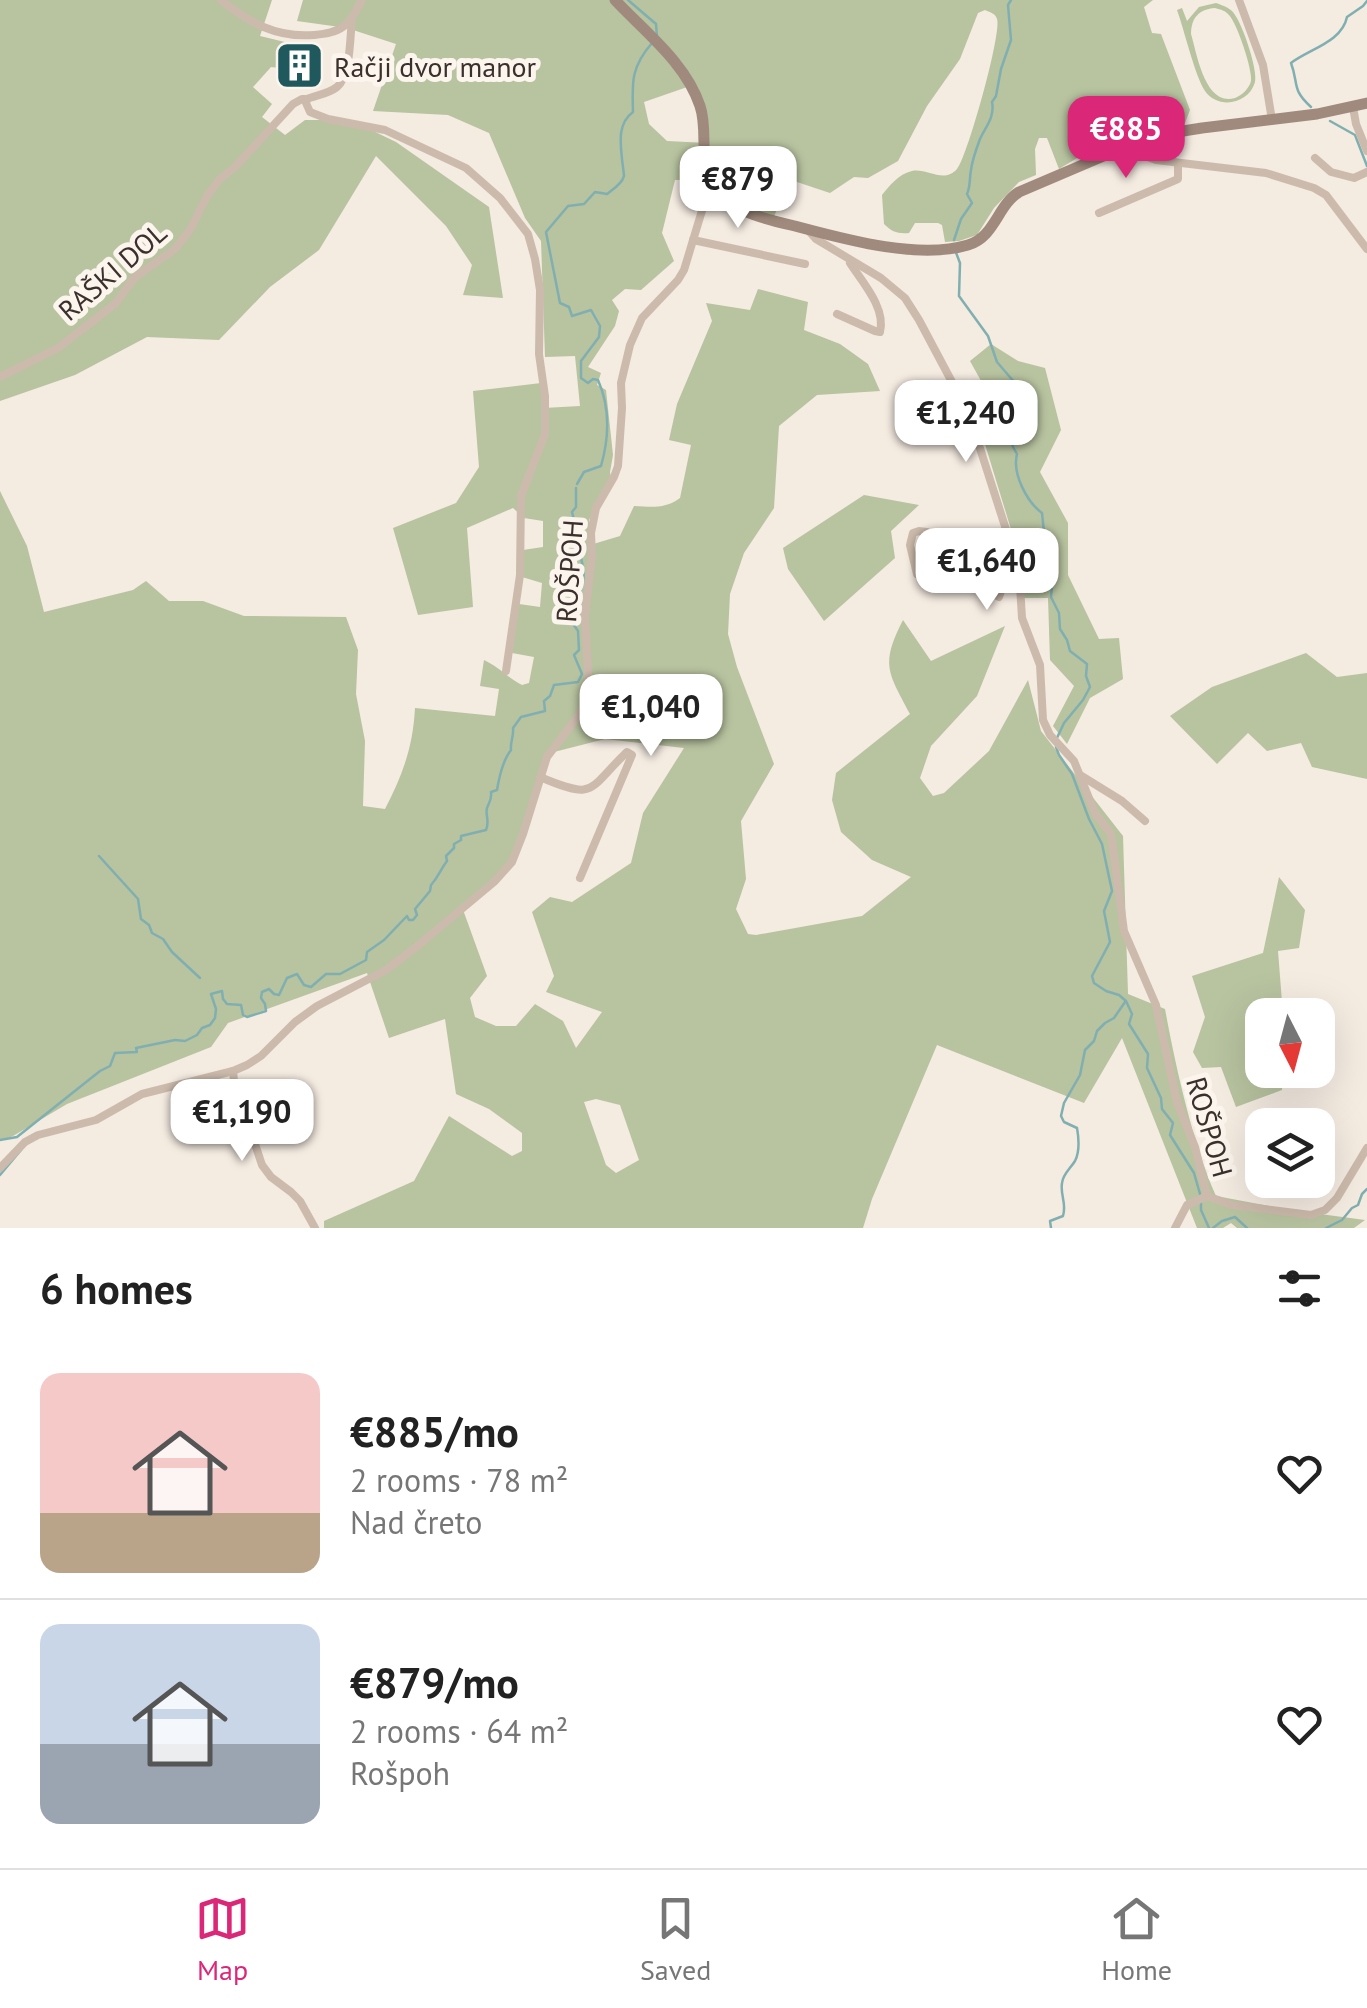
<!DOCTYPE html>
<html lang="en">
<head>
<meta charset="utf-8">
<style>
	:root { --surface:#fff; --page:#f2f2f2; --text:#222; --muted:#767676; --line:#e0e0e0; --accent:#db2777 }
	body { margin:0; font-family:"PT Sans",sans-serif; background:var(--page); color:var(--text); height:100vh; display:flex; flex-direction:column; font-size:38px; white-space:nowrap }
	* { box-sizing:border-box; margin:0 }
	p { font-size:32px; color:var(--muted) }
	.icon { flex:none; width:55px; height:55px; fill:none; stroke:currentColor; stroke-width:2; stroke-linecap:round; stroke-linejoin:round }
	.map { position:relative; height:1228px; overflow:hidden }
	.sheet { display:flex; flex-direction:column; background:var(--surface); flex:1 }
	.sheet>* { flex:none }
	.needle { width:65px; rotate:174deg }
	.controls { position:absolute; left:1245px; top:998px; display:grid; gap:20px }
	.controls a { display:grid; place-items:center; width:90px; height:90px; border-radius:20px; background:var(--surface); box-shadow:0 10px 40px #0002; font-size:50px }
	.price { position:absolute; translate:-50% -85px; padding:0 22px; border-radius:20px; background:#fff; color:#222; font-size:32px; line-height:65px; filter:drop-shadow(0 2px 5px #0008) }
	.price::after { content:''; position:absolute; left:50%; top:60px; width:30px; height:22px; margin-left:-15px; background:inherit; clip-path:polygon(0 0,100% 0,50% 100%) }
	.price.on { background:var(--accent); color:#fff }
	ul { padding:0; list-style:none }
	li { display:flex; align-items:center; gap:30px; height:250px; padding:0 40px }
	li+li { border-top:2px solid var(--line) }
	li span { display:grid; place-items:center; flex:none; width:280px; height:200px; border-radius:20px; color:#555 }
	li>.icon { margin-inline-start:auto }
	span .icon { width:120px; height:120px; fill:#fffc; stroke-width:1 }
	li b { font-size:42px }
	h2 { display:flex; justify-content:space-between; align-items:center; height:120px; padding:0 40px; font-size:42px }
	.dock { display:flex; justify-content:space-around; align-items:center; height:140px; border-top:2px solid var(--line); background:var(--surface); font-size:28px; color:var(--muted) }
	.dock a { display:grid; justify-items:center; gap:5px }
	.dock .on { color:var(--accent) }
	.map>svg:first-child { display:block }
	.green { fill:#b8c3a0; fill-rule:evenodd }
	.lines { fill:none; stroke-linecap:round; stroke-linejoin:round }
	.stream { stroke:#80afb1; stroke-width:2.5 }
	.street { stroke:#ccbbac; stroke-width:8 }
	.secondary { stroke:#a08a7d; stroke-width:11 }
	.labels { text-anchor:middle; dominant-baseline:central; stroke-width:10; stroke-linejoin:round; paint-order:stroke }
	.poi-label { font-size:28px; fill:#3b302b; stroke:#fbf5ee; text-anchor:start }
	.street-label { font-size:28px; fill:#3b302b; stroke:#fbf5ee }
</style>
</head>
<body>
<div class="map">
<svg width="1367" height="1228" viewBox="0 0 1367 1228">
	<rect width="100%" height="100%" fill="#f4ebe1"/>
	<g class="green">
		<path d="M0,0H272L260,36L289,43L280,68L271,67L253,87L272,104L262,117L285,135L305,120H332L367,128L396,142L489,207L503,298L463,295L472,265L446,226L376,156L319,250L270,287L219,340L147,337L75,375L0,401Z"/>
		<path d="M303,0H1153L1144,7L1152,33L1161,34L1190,110L1185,123L1107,140L1059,169L1047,138H1039L1035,149L1036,175L1019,182L994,208L977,235L959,241L945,242L942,225L938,223H915L909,233C898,234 892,232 884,224L882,195C890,185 899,174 912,171C927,168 944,184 957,169C967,158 1002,33 997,19C995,13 991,13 985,10L978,13L960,59L927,106L898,161L868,178L854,177L830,193L788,179L774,217C740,210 736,206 713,180H675L662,233L674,261L641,290L625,289L612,300L619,311L615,326L588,367L601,373L597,385L606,390L613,455L610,472L611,477L589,520L590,545L620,536L634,506C652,507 665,509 680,498L691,445L669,440L677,404L712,321L706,303L750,310L758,289L808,302L804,330L840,344L868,364L880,391L817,395L779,426L774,508L744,553L730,594L728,634L737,667L774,764L741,821L746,879L736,909L748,934L756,935L862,916L911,877L872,860L841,832L832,800L836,773L910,714C888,672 880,665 903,620L931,661L1005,626L977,696L931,746L920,778L933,796L944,793L989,751L1028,680L1041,731L1123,836L1128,994L1165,1009C1176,1068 1192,1141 1216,1196L1290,1210L1365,1220L1354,1228H1237L1231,1223L1223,1228H1197L1122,1038L1084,1103L937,1045L872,1199L863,1228H324V1221L414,1181L449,1116L512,1156L522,1151V1133L489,1109L456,1094L445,1019L389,1038L367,973L228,1023L211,1047L67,1104L13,1136L0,1141V491L27,546L44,612L133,590L146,581L169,601H203L244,616L346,617L358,650L356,694L365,741L363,806L385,809C403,774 413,747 415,708L495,716L499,689L480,686L484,660C499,667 508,678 522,685L529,683L534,657L512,653L519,604L540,607L542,583L522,577L523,550L543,547V521L524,518L513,508L467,528L473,607L418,615L393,528L456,503L479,467L473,391L541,383L544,408L580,406L575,356L545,357L541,241L525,218L489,133L448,115L373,111L396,44L347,28L297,21ZM693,85L707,143L667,141L649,124L644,102ZM605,739L684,748L643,813L631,863L572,902L550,897L532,912L554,976L546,992L602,1012L576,1048L563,1021L535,1004L516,1026H496L475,1017L470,998L487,976L462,907L514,859L550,753ZM596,1099L620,1105L639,1160L616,1173L606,1165L584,1102Z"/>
		<path d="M1216,3C1224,6 1231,8 1235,15C1243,26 1258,70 1255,82C1249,104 1218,110 1205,91C1195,76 1184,29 1177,10L1182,8L1187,21L1199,7ZM1215,8C1222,10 1224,10 1229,15C1237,23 1253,71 1251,81C1249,89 1242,95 1235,98C1205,107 1197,54 1191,34C1191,18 1199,9 1215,8Z"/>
		<path d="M991,344L1018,361L1045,368L1061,430L1040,472L1068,523V575L1099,639L1119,638L1123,679L1090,698L1067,744L1053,726L1074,686L1050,660L1048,598H1024L1021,562L977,418L996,408L970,361Z"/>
		<path d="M864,495L919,505L891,531L895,558L824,621L788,569L783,548Z"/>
		<path d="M1306,653L1337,677L1367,673V779L1312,767L1301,743L1267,751L1248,733L1217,764L1170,716L1212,687Z"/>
		<path d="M1279,877L1305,910L1299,948L1278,951L1283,1015H1262V1070H1283L1282,1090L1236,1107L1221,1067L1202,1068L1193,1052L1205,1017L1192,976L1263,953Z"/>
	</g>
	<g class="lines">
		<g class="stream">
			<path d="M628,0L656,24L657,37"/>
			<path d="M1311,107C1291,89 1299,84 1291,63C1309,49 1342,42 1347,17L1363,6L1367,1"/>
			<path d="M1330,121L1355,135L1367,166"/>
			<path d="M954,240L961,219L972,203L967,194C971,185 969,179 971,170C972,161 977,147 980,139C986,126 995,117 992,102L996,96L1001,69L1011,40L1008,5L1011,0"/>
			<path d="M955,250L960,263L959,296L988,336L997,362L1015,383L1019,398L1020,411L1009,429L1013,447L1017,454C1012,474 1027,502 1042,513L1044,532L1055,551L1049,573L1052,587L1051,597L1059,613L1060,629L1067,640L1070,651L1087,664L1086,676L1090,687L1083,700L1064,723L1056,740"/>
			<path d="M577,484L584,472L601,466C609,438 610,407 598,380L593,379L588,383L581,378V361L599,337L600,326L591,310L572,316L569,307L560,303L546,232L568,206L584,204L595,192L607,194C613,189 622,184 624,176C624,174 622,160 622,159C620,141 618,123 633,112C632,82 631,67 652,43"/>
			<path d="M1056,747L1059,755L1072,774L1089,819L1102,844L1112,891L1104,911L1110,942L1092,976L1094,983L1106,991L1119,995L1126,1001L1132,1014L1129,1024L1148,1054L1147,1068L1161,1098L1162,1109L1173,1123L1170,1135L1194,1173L1200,1194"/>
			<path d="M99,856L138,899L141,919L149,925L152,933L163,939L172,952L200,978"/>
			<path d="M0,1140L17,1137L100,1071L110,1066L115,1053L137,1052L136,1048L175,1040L185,1041L197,1035L202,1028L210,1025L215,1018L216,1009L211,994L222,991L223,999L227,1004L241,1005L243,1015L247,1017L266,1011L265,1004L261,998L262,992L269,989L274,994L279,995L287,978L297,974L304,985L311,987L326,974H340L366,960L367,952L384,940L407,916L409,920H413L417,915L415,909L430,891L431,885C439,876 440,870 447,861L446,856L454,848V844L461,840V836L486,830C490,821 485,815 487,808C489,802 492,800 491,792L497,790C499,778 503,760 511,750C510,742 514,736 513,728L521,717L545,711L544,701L550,696L554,685L578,682L582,674L574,655L579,650L578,631L569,618L577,610C576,598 579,597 582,587C588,564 576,545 566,525L574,520L572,512L576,507V488"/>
			<path d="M0,1175L21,1150"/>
			<path d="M1201,1201V1210L1209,1228"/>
			<path d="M1051,1228L1050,1221L1063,1216C1067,1203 1060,1196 1062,1183C1063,1174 1070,1169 1075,1161C1080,1151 1079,1139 1077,1128L1064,1122L1061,1116L1064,1103L1080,1075L1085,1050L1094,1041L1097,1031L1105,1023L1114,1018L1125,1002"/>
			<path d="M1213,1228L1222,1221L1235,1217L1247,1228"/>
			<path d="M1326,1228L1342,1220L1352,1208L1358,1205L1362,1194L1367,1189"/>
		</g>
		<g class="street">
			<path d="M221,0C250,23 276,38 314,35C324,34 335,33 344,26C353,19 357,9 362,0"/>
			<path d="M1239,0L1263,65L1272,120"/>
			<path d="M352,18C350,36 351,75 337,87C328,94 317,95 307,99L306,103L310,112L328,119L385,130L466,168L500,198L528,234L535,259L540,290L539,354L545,396V434L521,496L520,575L506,671"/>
			<path d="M1353,107L1356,124L1367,151"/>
			<path d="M1141,140L1148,157L1156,160L1266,173L1314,188L1326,195L1367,249"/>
			<path d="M1315,158L1331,172L1354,178L1367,172"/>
			<path d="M1099,213L1178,179V164"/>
			<path d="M808,230L816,239L881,278L905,298L919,320L969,414L1019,570L1022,618L1040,665L1043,720L1050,735L1074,761L1095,813L1111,834L1124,931L1156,1005L1177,1102L1195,1147L1207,1196"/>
			<path d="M693,240L805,264"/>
			<path d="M837,314L875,331L880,332C886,308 863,283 850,263"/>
			<path d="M0,377L58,348L116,303L134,278L175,249L190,230L207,196L219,180L235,167L293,104L302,99H307"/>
			<path d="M917,574L910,545L913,533L919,531L927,532L977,576L991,593L999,597L1014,554"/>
			<path d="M1080,775L1122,801L1145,821"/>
			<path d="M540,777C597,801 587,790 627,752L632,755L580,878"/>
			<path d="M233,1071L234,1081L262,1165L271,1177L291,1192L300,1201L315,1228"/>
			<path d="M0,1168L25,1142L38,1135L96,1120L142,1094L233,1071L247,1065L261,1056L295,1022L317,1006L386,970L415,948L494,882L512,862L523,834L547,757L579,715L589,690L585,616L592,557L591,533L596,508L614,477L618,466L622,408L621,383L630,345L642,318L678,280L684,270L704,204L714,187"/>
			<path d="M1207,1196L1232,1205L1311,1215L1325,1210L1337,1198L1367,1148"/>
			<path d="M1175,1228L1187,1205L1207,1196"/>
		</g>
		<path class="secondary" d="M615,0C645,32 686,63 700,106C709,132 697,163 714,188C722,199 732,206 744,211C760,218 778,222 795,226C844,239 918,260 968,245C995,237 997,206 1019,192L1141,140L1158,135L1202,128L1317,114L1367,103"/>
	</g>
	<defs>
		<symbol id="building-square" viewBox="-11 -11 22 22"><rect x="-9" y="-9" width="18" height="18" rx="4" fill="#20595d" stroke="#fbf5ee"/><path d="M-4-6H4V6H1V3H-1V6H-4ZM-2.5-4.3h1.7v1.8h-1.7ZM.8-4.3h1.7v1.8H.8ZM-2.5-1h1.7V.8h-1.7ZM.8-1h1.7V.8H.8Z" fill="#fff"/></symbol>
	</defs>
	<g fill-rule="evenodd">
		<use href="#building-square" x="272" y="38" width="55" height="55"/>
	</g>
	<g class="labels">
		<g class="poi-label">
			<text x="334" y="66">Račji dvor manor</text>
		</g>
		<g class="street-label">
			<text transform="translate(112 271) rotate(-41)">RAŠKI DOL</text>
			<text transform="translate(569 571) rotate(-86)">ROŠPOH</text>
			<text transform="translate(1210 1127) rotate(74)">ROŠPOH</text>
		</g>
	</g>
</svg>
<div class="controls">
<a><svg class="needle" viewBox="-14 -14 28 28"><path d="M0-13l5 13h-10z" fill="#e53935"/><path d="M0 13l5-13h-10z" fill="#767676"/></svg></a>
<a><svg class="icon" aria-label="layers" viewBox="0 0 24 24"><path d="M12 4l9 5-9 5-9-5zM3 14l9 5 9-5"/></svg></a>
</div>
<b class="price on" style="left:1126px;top:181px">€885</b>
<b class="price" style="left:738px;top:231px">€879</b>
<b class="price" style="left:966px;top:465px">€1,240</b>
<b class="price" style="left:987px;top:613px">€1,640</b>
<b class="price" style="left:651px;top:759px">€1,040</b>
<b class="price" style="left:242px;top:1164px">€1,190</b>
</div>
<section class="sheet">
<h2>6 homes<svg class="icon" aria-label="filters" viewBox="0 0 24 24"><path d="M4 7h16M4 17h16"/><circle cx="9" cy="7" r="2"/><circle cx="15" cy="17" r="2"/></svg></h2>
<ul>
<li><span style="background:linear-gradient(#f6c9c9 70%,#b9a48a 0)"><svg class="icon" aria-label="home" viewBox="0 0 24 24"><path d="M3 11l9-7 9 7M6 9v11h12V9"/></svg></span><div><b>€885/mo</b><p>2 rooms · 78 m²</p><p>Nad čreto</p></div><svg class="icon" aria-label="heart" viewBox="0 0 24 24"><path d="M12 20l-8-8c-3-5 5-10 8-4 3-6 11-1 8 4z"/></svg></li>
<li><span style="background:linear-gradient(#c9d6e8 60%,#9aa5b1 0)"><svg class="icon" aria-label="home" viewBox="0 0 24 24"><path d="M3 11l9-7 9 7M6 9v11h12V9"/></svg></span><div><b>€879/mo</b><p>2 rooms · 64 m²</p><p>Rošpoh</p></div><svg class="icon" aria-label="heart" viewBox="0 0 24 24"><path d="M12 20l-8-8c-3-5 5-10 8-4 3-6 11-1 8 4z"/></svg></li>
</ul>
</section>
<nav class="dock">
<a class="on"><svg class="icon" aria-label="map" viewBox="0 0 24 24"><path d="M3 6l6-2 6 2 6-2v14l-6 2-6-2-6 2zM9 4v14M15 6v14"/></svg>Map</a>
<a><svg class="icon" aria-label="saved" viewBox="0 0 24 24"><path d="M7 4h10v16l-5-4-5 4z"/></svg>Saved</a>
<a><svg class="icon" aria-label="home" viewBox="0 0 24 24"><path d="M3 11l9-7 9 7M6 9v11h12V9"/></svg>Home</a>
</nav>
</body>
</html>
